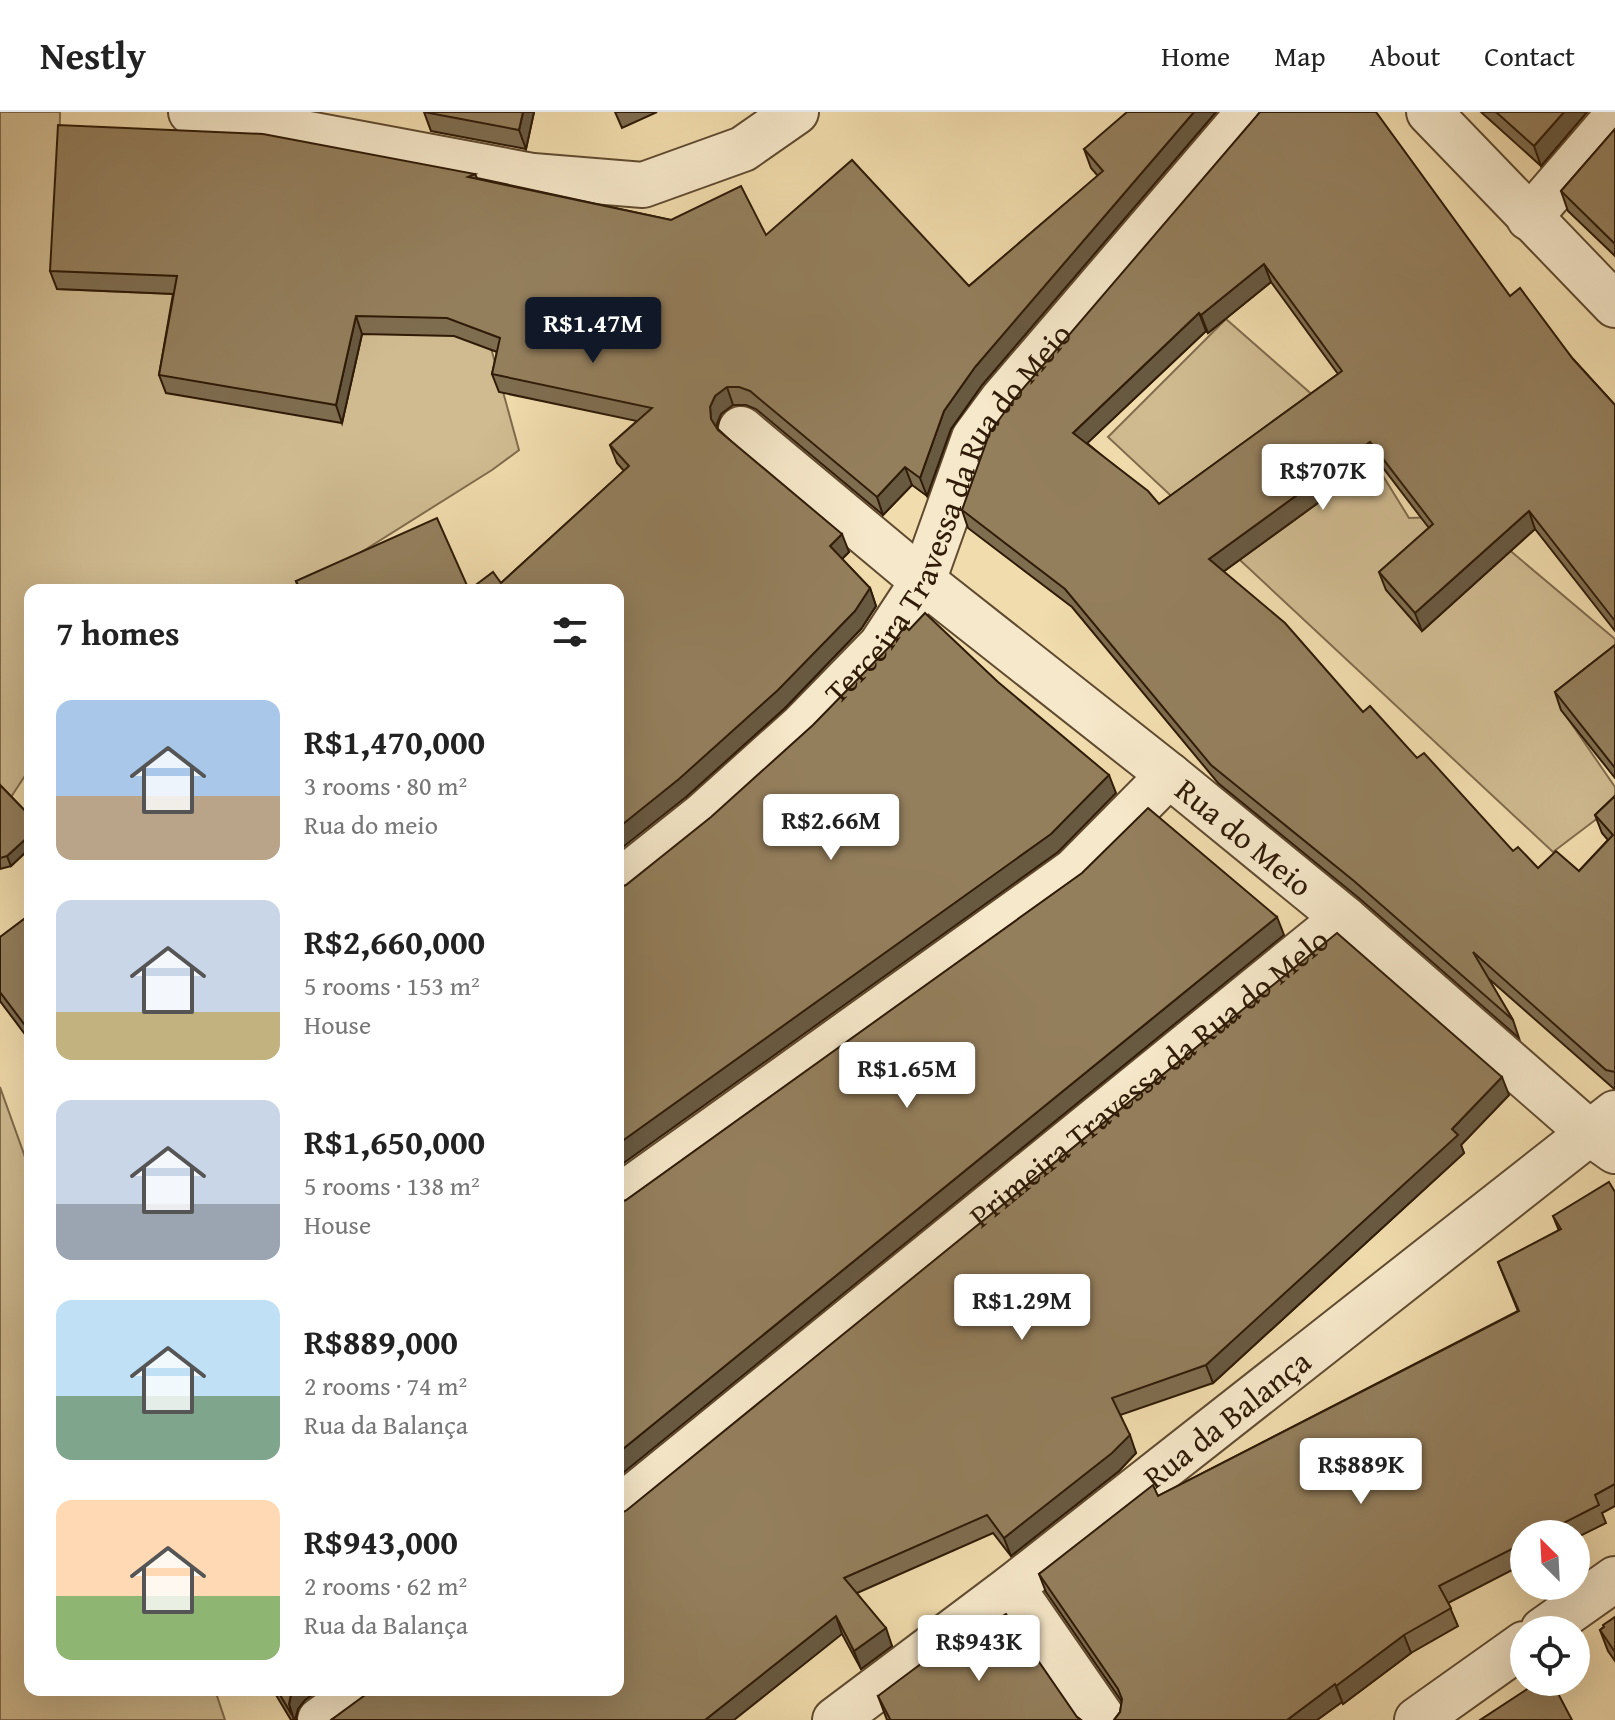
<!DOCTYPE html>
<html lang="en">
<head>
<meta charset="utf-8">
<style>
	:root { --surface:#fff; --page:#f2f2f2; --text:#222; --muted:#767676; --line:#e0e0e0; --accent:#111827 }
	body { margin:0; font-family:"Gentium Book Plus",serif; background:var(--page); color:var(--text); height:100vh; display:flex; flex-direction:column; font-size:30px; white-space:nowrap }
	* { box-sizing:border-box; margin:0 }
	p { font-size:26px; color:var(--muted) }
	.icon { flex:none; width:44px; height:44px; fill:none; stroke:currentColor; stroke-width:2; stroke-linecap:round; stroke-linejoin:round }
	.map { position:relative; flex:1; overflow:hidden }
	.panel { position:absolute; left:24px; top:472px; width:600px; height:1112px; display:flex; flex-direction:column; background:var(--surface); border-radius:16px; box-shadow:0 8px 32px #0002 }
	.panel>* { flex:none }
	.needle { width:52px; rotate:336deg }
	.tools { position:absolute; left:1510px; top:1408px; display:grid; gap:16px }
	.tools a { display:grid; place-items:center; width:80px; height:80px; border-radius:50%; background:var(--surface); box-shadow:0 8px 32px #0002; font-size:40px }
	.price { position:absolute; translate:-50% -68px; padding:0 18px; border-radius:8px; background:#fff; color:#222; font-size:26px; line-height:52px; filter:drop-shadow(0 2px 4px #0008) }
	.price::after { content:''; position:absolute; left:50%; top:48px; width:24px; height:18px; margin-left:-12px; background:inherit; clip-path:polygon(0 0,100% 0,50% 100%) }
	.price.current { background:var(--accent); color:#fff }
	ul { padding:0; list-style:none }
	li { display:flex; align-items:center; gap:24px; height:200px; padding:0 32px }
	li span { display:grid; place-items:center; flex:none; width:224px; height:160px; border-radius:16px; color:#555 }
	li>.icon { margin-inline-start:auto }
	span .icon { width:96px; height:96px; fill:#fffc; stroke-width:1 }
	li b { font-size:34px }
	h2 { display:flex; justify-content:space-between; align-items:center; height:96px; padding:0 32px; font-size:34px }
	header { display:flex; align-items:center; gap:48px; box-sizing:border-box; height:112px; padding:0 40px; background:var(--surface); border-bottom:2px solid var(--line) }
	header strong { font-size:38px }
	nav { display:flex; gap:44px; margin-inline-start:auto; font-size:28px }
	.map>svg:first-child { display:block }
	.green { fill:#d0bb91; stroke:#806b4c; stroke-width:2 }
	.lines { fill:none; stroke-linecap:round; stroke-linejoin:round }
	.minor-casing { stroke:#604b30; stroke-width:48 }
	.tertiary-casing { stroke:#604b30; stroke-width:48 }
	.minor { stroke:#f6e8ca; stroke-width:44 }
	.tertiary { stroke:#f6e8ca; stroke-width:44 }
	.wall { fill:#7f6d50; stroke:#2f1b07; stroke-width:2; fill-rule:evenodd }
	.shaded-wall { fill:#685941; stroke:#2f1b07; stroke-width:2 }
	.building { fill:#947f5d; stroke:#2f1b07; stroke-width:2; fill-rule:evenodd }
	.labels { text-anchor:middle; dominant-baseline:central; stroke-width:8; stroke-linejoin:round; paint-order:stroke }
	.street-label { font-size:32px; fill:#2f1b07; stroke:#f6e8ca }
</style>
</head>
<body>
<header>
<strong>Nestly</strong>
<nav><a>Home</a><a>Map</a><a>About</a><a>Contact</a></nav>
</header>
<div class="map">
<svg width="1615" height="1608" viewBox="0 0 1615 1608">
	<rect width="100%" height="100%" fill="#f1dcad"/>
	<filter id="stains"><feTurbulence type="fractalNoise" baseFrequency=".0025" numOctaves="4"/><feColorMatrix values="0 0 0 0 .2 0 0 0 0 .09 0 0 0 0 .02 0 0 0 .5 -.17"/></filter>
	<radialGradient id="worn" r=".72"><stop offset=".6" stop-color="#630" stop-opacity="0"/><stop offset="1" stop-color="#630" stop-opacity=".3"/></radialGradient>
	<g class="green">
		<path d="M0,0H60L57,177L175,182L488,225L519,338L492,358L301,478H30V656L0,702Z"/>
		<path d="M1226,207L1357,322L1409,406L1469,404L1615,527V556L1562,598L1615,675V693L1553,740L1108,325Z"/>
		<path d="M0,975L30,1059V1578H215L225,1608H0Z"/>
	</g>
	<g class="lines">
		<defs>
			<g id="minor">
				<path d="M1529,106L1615,6"/>
				<path id="s1" d="M741,317L923,469L1169,663L1344,806L1591,1022L1615,1039"/>
				<path id="s2" d="M618,771L702,704L802,614L881,533L923,469L974,326L1002,288L1249,0"/>
				<path d="M618,1086L1074,759L1169,663"/>
				<path id="s3" d="M618,1397L1344,806"/>
				<path d="M1012,1475L1104,1608"/>
				<path d="M1543,1518L1615,1467"/>
				<path d="M320,1608L362,1578"/>
				<path id="s4" d="M835,1608L1012,1475L1615,1001"/>
				<path d="M1417,1608L1524,1532"/>
			</g>
			<g id="tertiary">
				<path d="M191,0L533,64L643,73L743,37L796,0"/>
				<path d="M1429,0L1615,193"/>
			</g>
		</defs>
		<use href="#minor" class="minor-casing"/>
		<use href="#tertiary" class="tertiary-casing"/>
		<use href="#minor" class="minor"/>
		<use href="#tertiary" class="tertiary"/>
	</g>
	<g class="wall">
		<path d="M424,0H534L526,37L431,19Z"/>
		<path d="M615,0H657L622,16Z"/>
		<path d="M1216,0L982,273L951,317L927,384L912,373L883,403L756,297L746,293H733L721,302L717,316L849,440L842,447L870,476L876,494L861,517L785,596L686,685L618,478H299L296,469L469,478L501,471L624,359L617,351L610,333L637,309L499,280L492,262L497,240L454,224L362,222L342,311L166,281L159,263L173,182L57,177L50,159L475,62L477,66L671,108L766,123L969,174L1098,64L1091,56L1084,37Z"/>
		<path d="M1260,0L1510,184L1573,247L1615,293V519L1535,417L1422,519L1386,478L1379,460L1429,416L1377,348L1223,460L1363,600L1417,646L1513,739L1538,756L1579,759L1608,728L1602,721L1595,703L1615,684V977L1613,976L1488,866L1513,908L1519,926L1360,787L1218,671L1072,495L968,416L962,398ZM1271,170L1338,262L1159,392L1087,331L1206,219L1208,221Z"/>
		<path d="M1481,0H1587L1541,54Z"/>
		<path d="M1615,17V144L1568,99L1561,79Z"/>
		<path d="M1615,533V666L1561,598L1555,580Z"/>
		<path d="M0,673L30,704V736L11,754L0,757Z"/>
		<path d="M30,815V929L0,889V825Z"/>
		<path d="M1509,983L1461,1033L1464,1041L1213,1271L1120,1303L1136,1341L1119,1359L1011,1444L993,1421L857,1481L892,1534L861,1557L842,1522L331,1608Z"/>
		<path d="M1615,1080V1394L1602,1401L1606,1411L1576,1426V1422H1524V1452L1448,1491L1458,1514L1411,1541L1343,1592L1342,1590L1317,1608H1114L1120,1600L1122,1590L1046,1480L1039,1462L1158,1384L1518,1199L1498,1150L1559,1119L1553,1104Z"/>
		<path d="M1615,1505V1549L1608,1539L1600,1518Z"/>
		<path d="M273,1578H319L305,1588L298,1597L296,1607L297,1608H291Z"/>
		<path d="M878,1584L1077,1605L1081,1608H887Z"/>
	</g>
	<g class="shaded-wall">
		<path d="M523,0H534L526,37L519,18Z"/>
		<path d="M1194,0H1216L982,273L951,317L927,384L920,366L944,299L975,255Z"/>
		<path d="M1564,0H1587L1541,54L1534,34Z"/>
		<path d="M1264,152L1271,170L1208,221L1201,203Z"/>
		<path d="M1199,201L1206,219L1079,339L1073,321Z"/>
		<path d="M356,204L362,222L342,311L336,293Z"/>
		<path d="M727,275L733,293L721,302L716,314L717,325L711,307L710,295L715,284Z"/>
		<path d="M1370,330L1377,348L1216,465L1209,447Z"/>
		<path d="M905,355L912,373L883,403L877,385Z"/>
		<path d="M1529,399L1535,417L1422,519L1415,501Z"/>
		<path d="M842,422L849,440L837,452L830,434Z"/>
		<path d="M870,476L876,494L861,517L785,596L686,685L618,739V716Z"/>
		<path d="M1109,663L1116,681L1058,740L618,1055V1032Z"/>
		<path d="M30,723V736L11,754L7,744Z"/>
		<path d="M1277,805L1284,823L618,1365V1341Z"/>
		<path d="M1502,965L1509,983L1461,1033L1464,1041L1213,1271L1206,1253L1452,1017Z"/>
		<path d="M1130,1323L1136,1341L1119,1359L1011,1444L1004,1426Z"/>
		<path d="M836,1504L842,1522L734,1608H705Z"/>
		<path d="M886,1516L892,1534L861,1557L854,1539Z"/>
		<path d="M1404,1523L1411,1541L1343,1592L1336,1574Z"/>
		<path d="M1335,1572L1342,1590L1317,1608H1287Z"/>
		<path d="M292,1578H319L305,1588L298,1597L295,1608L294,1605V1608L289,1592Z"/>
	</g>
	<g class="building">
		<path d="M424,0H523L519,18Z"/>
		<path d="M1127,0H1194L975,255L944,299L920,366L905,355L877,385L750,279L739,275H727L715,284L710,295L711,307L718,318L842,422L830,434L870,476L855,499L778,578L679,667L618,716V478H300L296,469L437,406L469,478L493,460L501,471L629,354L610,333L652,296L492,262L500,226L447,206L356,204L336,293L159,263L177,164L50,159L58,13L263,22L475,62L468,65L671,108L741,74L766,123L852,48L969,174L1103,59L1084,37Z"/>
		<path d="M1260,0H1376L1510,184L1520,176L1573,247L1615,293V509L1529,399L1415,501L1379,460L1433,412L1370,330L1209,447L1285,511L1363,600L1370,594L1417,646L1424,641L1513,739L1518,735L1538,756L1556,739L1579,759L1613,723L1595,703L1615,684V960L1606,958L1473,840L1513,908L1354,769L1211,653L1065,477L962,398L990,320L1015,286ZM1264,152L1342,259L1159,392L1148,379L1073,321L1199,201L1201,203Z"/>
		<path d="M1496,0H1564L1534,34Z"/>
		<path d="M1615,17V132L1561,79Z"/>
		<path d="M925,501L998,570L1109,663L1051,722L618,1032V776L626,773L711,705L813,613L892,532L905,514L909,518Z"/>
		<path d="M1615,533V656L1555,580Z"/>
		<path d="M0,673L30,704V723L7,744L0,746Z"/>
		<path d="M1148,696L1277,805L618,1341V1091L626,1088L1082,761Z"/>
		<path d="M24,807L30,815V920L0,880V825Z"/>
		<path d="M1337,821L1502,965L1452,1017L1458,1023L1206,1253L1112,1286L1130,1323L1112,1341L1004,1426L987,1403L844,1466L886,1516L854,1539L836,1504L705,1608H331L372,1578H618V1403L627,1398Z"/>
		<path d="M1609,1070L1615,1080V1372L1595,1383L1599,1393L1542,1422H1524V1431L1439,1474L1451,1496L1404,1523L1336,1574L1335,1572L1287,1608H1114L1120,1600L1122,1587L1118,1577L1039,1462L1153,1373L1158,1384L1519,1199L1498,1150L1561,1117L1553,1104Z"/>
		<path d="M1006,1502L1077,1605L1081,1608H889L890,1607L878,1584L926,1548Z"/>
		<path d="M1615,1505V1540L1600,1518L1604,1515L1603,1513Z"/>
		<path d="M1538,1570H1552L1572,1608H1480Z"/>
		<path d="M277,1578H292L289,1592L292,1603Z"/>
	</g>
	<g class="labels">
		<g class="street-label">
			<text stroke="none"><textPath href="#s2" startOffset="504">Terceira Travessa da Rua do Meio</textPath></text>
			<text stroke="none"><textPath href="#s1" startOffset="648">Rua do Meio</textPath></text>
			<text stroke="none"><textPath href="#s3" startOffset="684">Primeira Travessa da Rua do Melo</textPath></text>
			<text stroke="none"><textPath href="#s4" startOffset="494">Rua da Balança</textPath></text>
		</g>
	</g>
	<rect width="100%" height="100%" filter="url(#stains)"/>
	<rect width="100%" height="100%" fill="url(#worn)"/>
</svg>
<div class="tools">
<a><svg class="needle" viewBox="-14 -14 28 28"><path d="M0-13l5 13h-10z" fill="#e53935"/><path d="M0 13l5-13h-10z" fill="#767676"/></svg></a>
<a><svg class="icon" aria-label="locate" viewBox="0 0 24 24"><circle cx="12" cy="12" r="6"/><path d="M12 2v4M12 18v4M2 12h4M18 12h4"/></svg></a>
</div>
<b class="price current" style="left:593px;top:253px">R$1.47M</b>
<b class="price" style="left:1323px;top:400px">R$707K</b>
<b class="price" style="left:831px;top:750px">R$2.66M</b>
<b class="price" style="left:907px;top:998px">R$1.65M</b>
<b class="price" style="left:1022px;top:1230px">R$1.29M</b>
<b class="price" style="left:1361px;top:1394px">R$889K</b>
<b class="price" style="left:979px;top:1571px">R$943K</b>
<section class="panel">
<h2>7 homes<svg class="icon" aria-label="filters" viewBox="0 0 24 24"><path d="M4 7h16M4 17h16"/><circle cx="9" cy="7" r="2"/><circle cx="15" cy="17" r="2"/></svg></h2>
<ul>
<li><span style="background:linear-gradient(#a9c7e8 60%,#b9a48a 0)"><svg class="icon" aria-label="home" viewBox="0 0 24 24"><path d="M3 11l9-7 9 7M6 9v11h12V9"/></svg></span><div><b>R$1,470,000</b><p>3 rooms · 80 m²</p><p>Rua do meio</p></div></li>
<li><span style="background:linear-gradient(#c9d6e8 70%,#c2b280 0)"><svg class="icon" aria-label="home" viewBox="0 0 24 24"><path d="M3 11l9-7 9 7M6 9v11h12V9"/></svg></span><div><b>R$2,660,000</b><p>5 rooms · 153 m²</p><p>House</p></div></li>
<li><span style="background:linear-gradient(#c9d6e8 65%,#9aa5b1 0)"><svg class="icon" aria-label="home" viewBox="0 0 24 24"><path d="M3 11l9-7 9 7M6 9v11h12V9"/></svg></span><div><b>R$1,650,000</b><p>5 rooms · 138 m²</p><p>House</p></div></li>
<li><span style="background:linear-gradient(#bfe0f5 60%,#7fa58c 0)"><svg class="icon" aria-label="home" viewBox="0 0 24 24"><path d="M3 11l9-7 9 7M6 9v11h12V9"/></svg></span><div><b>R$889,000</b><p>2 rooms · 74 m²</p><p>Rua da Balança</p></div></li>
<li><span style="background:linear-gradient(#ffd9b3 60%,#8fb573 0)"><svg class="icon" aria-label="home" viewBox="0 0 24 24"><path d="M3 11l9-7 9 7M6 9v11h12V9"/></svg></span><div><b>R$943,000</b><p>2 rooms · 62 m²</p><p>Rua da Balança</p></div></li>
</ul>
</section>
</div>
</body>
</html>
